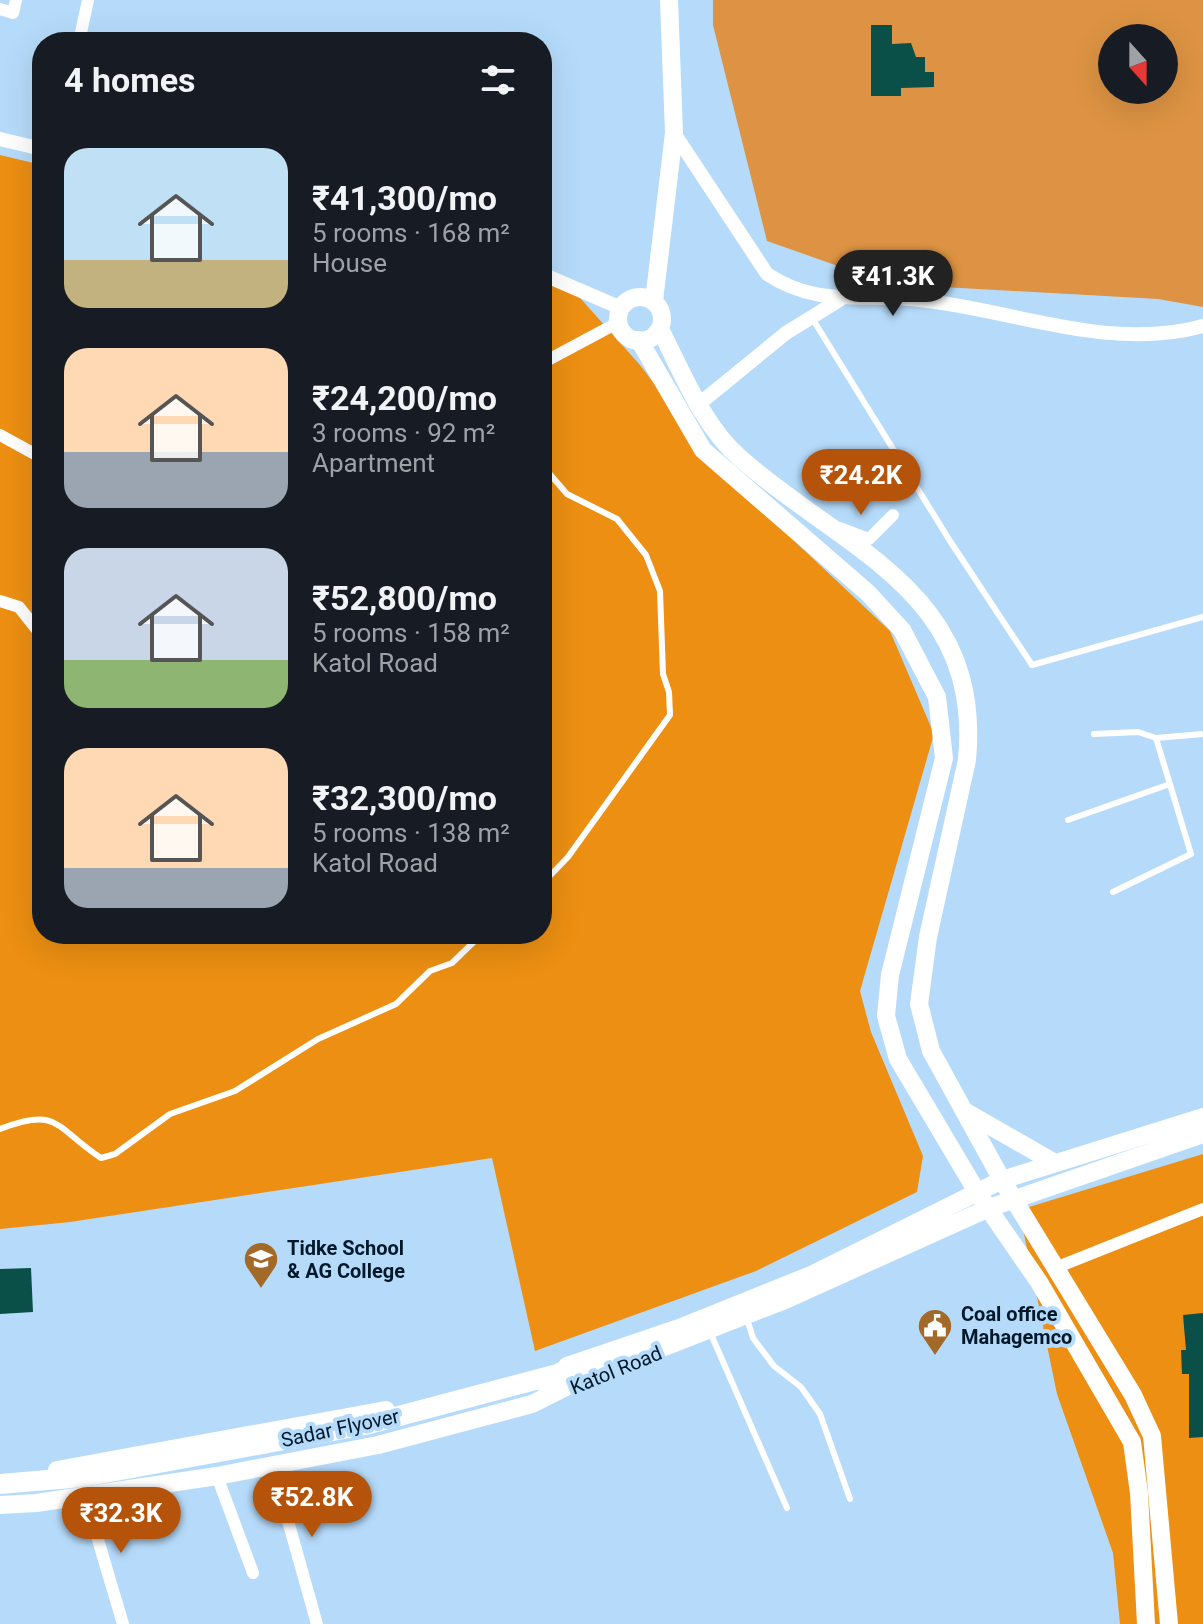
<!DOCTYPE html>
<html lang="en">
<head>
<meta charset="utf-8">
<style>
	:root { --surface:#171b24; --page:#242831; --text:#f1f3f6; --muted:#9ea1a6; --accent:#b45309 }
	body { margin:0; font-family:Roboto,sans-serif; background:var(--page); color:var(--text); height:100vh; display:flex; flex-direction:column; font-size:30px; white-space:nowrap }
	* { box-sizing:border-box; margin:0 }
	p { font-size:26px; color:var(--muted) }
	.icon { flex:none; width:44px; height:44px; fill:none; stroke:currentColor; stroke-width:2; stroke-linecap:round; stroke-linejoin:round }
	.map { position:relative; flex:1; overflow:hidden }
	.details { position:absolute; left:32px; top:32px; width:520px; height:912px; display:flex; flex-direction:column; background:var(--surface); border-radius:32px; box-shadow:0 8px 32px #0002 }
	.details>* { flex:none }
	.needle { width:52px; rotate:159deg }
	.controls { position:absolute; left:1098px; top:24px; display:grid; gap:16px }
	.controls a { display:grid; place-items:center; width:80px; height:80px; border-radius:50%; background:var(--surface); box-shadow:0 8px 32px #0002; font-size:40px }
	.price { position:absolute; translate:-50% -68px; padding:0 18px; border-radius:28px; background:var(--accent); color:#fff; font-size:26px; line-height:52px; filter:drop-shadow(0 2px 4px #0008) }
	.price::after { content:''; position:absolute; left:50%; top:48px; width:24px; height:18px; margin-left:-12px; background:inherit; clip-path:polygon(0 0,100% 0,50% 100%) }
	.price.active { background:#222; color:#fff }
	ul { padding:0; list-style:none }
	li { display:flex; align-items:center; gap:24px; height:200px; padding:0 32px }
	li span { display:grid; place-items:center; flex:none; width:224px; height:160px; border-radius:24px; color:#555 }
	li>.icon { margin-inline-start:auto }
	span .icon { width:96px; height:96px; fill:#fffc; stroke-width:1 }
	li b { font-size:34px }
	h2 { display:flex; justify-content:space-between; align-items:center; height:96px; padding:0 32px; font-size:34px }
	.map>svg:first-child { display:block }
	.green { fill:#dd9343; fill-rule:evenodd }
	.forest { fill:#ec8f12 }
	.building { fill:#0a4f48 }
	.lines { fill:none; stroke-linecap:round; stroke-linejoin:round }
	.service { stroke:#fff; stroke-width:6 }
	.minor { stroke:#fff; stroke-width:12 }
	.tertiary { stroke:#fff; stroke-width:14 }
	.primary { stroke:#fff; stroke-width:18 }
	.trunk { stroke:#fff; stroke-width:20 }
	.labels { text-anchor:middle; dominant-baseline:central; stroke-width:8; stroke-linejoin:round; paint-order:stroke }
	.poi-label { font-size:20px; font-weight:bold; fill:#01182b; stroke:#b6dbfa; text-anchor:start }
	.street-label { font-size:20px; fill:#01182b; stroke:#b6dbfa }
</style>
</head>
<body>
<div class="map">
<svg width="1203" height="1624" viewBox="0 0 1203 1624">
	<rect width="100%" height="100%" fill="#b6dbfa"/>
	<path class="green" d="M713,0H1203V307L1158,299L889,284L767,241L713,25ZM1112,38H1164V90H1112Z"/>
	<g class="forest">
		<path d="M0,155L42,165V934H542V283L573,290L640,365L720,471L890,631L934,734L860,991L871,1032L923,1156L917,1192L756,1271L535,1351L492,1158L70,1222L0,1229Z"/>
		<path d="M1203,1154V1624H1120L1113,1553L1057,1394L1019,1210Z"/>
	</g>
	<g class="building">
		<path d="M871,25H892V44L911,43L916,57H925V72H934V87L901,88V96H871Z"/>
		<path d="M31,1268L33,1312L0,1314V1269Z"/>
		<path d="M1203,1313V1437L1189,1438V1374H1182L1181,1350H1186L1183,1315Z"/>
	</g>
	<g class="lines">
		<g class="service">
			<path d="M812,318L950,541L1032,665L1203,617"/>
			<path d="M542,465L567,494L617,519L646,555L660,591L663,674L669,692L670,715L568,857L542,884"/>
			<path d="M1094,734L1138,732L1156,738"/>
			<path d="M1068,820L1170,784"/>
			<path d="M1113,892L1191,854L1156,738L1203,734"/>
			<path d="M0,1129C60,1106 55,1128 101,1158L115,1154L170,1114L235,1091L318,1039L396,1004L430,971L452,963L482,934"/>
			<path d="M747,1319L753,1338L774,1366L801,1387L820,1414L850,1499"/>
			<path d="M710,1332L787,1508"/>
		</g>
		<g class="minor">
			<path d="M0,9L13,13L16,0"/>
			<path d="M79,42L88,0"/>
			<path d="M542,367L548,360L619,322"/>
			<path d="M0,435L42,458"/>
			<path d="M840,528L869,539L893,515"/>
			<path d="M0,601L19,607L42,636"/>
			<path d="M1055,1268L1203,1209"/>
			<path d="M272,1464L317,1624"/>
			<path d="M217,1476L253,1573"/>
			<path d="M85,1496L123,1624"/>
		</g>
		<g class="tertiary">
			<path d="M674,133L767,274C818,308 864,293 920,300C1014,310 1110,352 1203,326"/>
			<path d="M0,139L42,149"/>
			<path d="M542,274L621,308"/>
			<path d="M699,404L786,333L841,299"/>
		</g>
		<g class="primary">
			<circle cx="640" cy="319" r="22"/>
			<path d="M654,301L674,133L669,0"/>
			<path d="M660,329C682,372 703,426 740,458C844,550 983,591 967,760L928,937L919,1004L931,1051L1002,1180L1133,1395L1152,1436L1169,1624"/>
			<path d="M639,340L703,450L868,593L902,630L937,697L944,758L890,975L886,1016L898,1059L977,1192L1039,1282L1132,1442L1139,1493L1146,1624"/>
			<path d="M966,1112L1055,1163"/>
			<path d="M567,1366L679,1328L811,1275L1002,1180L1203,1117"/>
			<path d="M57,1470L386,1410"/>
			<path d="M0,1505L36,1503L217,1476L378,1445L532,1404L582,1379L785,1300L989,1208L1203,1134"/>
		</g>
		<g class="trunk">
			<path d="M548,1389L582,1379"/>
			<path d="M0,1484L83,1477L365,1425L558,1374L580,1363"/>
		</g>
	</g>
	<defs>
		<symbol id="school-pin" viewBox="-11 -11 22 30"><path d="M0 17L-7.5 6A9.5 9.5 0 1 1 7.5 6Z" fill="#a36929" stroke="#b6dbfa"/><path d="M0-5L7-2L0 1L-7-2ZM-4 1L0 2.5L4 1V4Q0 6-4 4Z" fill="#fff"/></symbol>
		<symbol id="civic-pin" viewBox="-11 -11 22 30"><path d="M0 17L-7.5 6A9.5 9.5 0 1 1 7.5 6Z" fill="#a36929" stroke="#b6dbfa"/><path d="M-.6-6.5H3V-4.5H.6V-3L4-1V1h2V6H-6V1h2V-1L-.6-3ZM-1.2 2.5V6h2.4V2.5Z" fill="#fff"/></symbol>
	</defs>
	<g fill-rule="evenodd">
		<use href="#school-pin" x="241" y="1239" width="40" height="54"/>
		<use href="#civic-pin" x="915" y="1306" width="40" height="54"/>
	</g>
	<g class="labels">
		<g class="poi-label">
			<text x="287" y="1248">Tidke School<tspan x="287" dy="23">&amp; AG College</tspan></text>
			<text x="961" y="1314">Coal office<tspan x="961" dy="23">Mahagemco</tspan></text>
		</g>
		<g class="street-label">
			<text transform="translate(616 1370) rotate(-22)">Katol Road</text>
			<text transform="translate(340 1428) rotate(-12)">Sadar Flyover</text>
		</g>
	</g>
</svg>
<div class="controls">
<a><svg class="needle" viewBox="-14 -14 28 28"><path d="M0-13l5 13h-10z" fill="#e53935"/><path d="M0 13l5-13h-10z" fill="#9ea1a6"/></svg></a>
</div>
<b class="price active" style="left:893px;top:318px">₹41.3K</b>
<b class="price" style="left:861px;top:517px">₹24.2K</b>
<b class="price" style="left:312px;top:1539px">₹52.8K</b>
<b class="price" style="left:121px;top:1555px">₹32.3K</b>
<section class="details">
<h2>4 homes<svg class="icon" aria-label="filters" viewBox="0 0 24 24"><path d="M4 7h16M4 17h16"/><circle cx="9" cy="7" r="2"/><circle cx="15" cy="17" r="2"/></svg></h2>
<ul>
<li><span style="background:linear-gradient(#bfe0f5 70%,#c2b280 0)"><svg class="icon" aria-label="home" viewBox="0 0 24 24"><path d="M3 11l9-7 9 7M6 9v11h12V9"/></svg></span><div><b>₹41,300/mo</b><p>5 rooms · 168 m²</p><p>House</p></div></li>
<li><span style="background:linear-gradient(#ffd9b3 65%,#9aa5b1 0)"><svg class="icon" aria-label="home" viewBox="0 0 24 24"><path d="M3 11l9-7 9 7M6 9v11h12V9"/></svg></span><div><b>₹24,200/mo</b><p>3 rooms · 92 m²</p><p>Apartment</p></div></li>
<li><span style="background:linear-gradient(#c9d6e8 70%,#8fb573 0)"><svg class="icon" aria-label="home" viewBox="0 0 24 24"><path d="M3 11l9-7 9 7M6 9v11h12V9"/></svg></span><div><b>₹52,800/mo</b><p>5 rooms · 158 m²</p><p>Katol Road</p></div></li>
<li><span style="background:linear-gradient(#ffd9b3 75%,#9aa5b1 0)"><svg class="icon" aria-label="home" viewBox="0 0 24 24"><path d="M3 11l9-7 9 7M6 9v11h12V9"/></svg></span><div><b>₹32,300/mo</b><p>5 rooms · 138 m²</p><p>Katol Road</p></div></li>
</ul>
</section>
</div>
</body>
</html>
